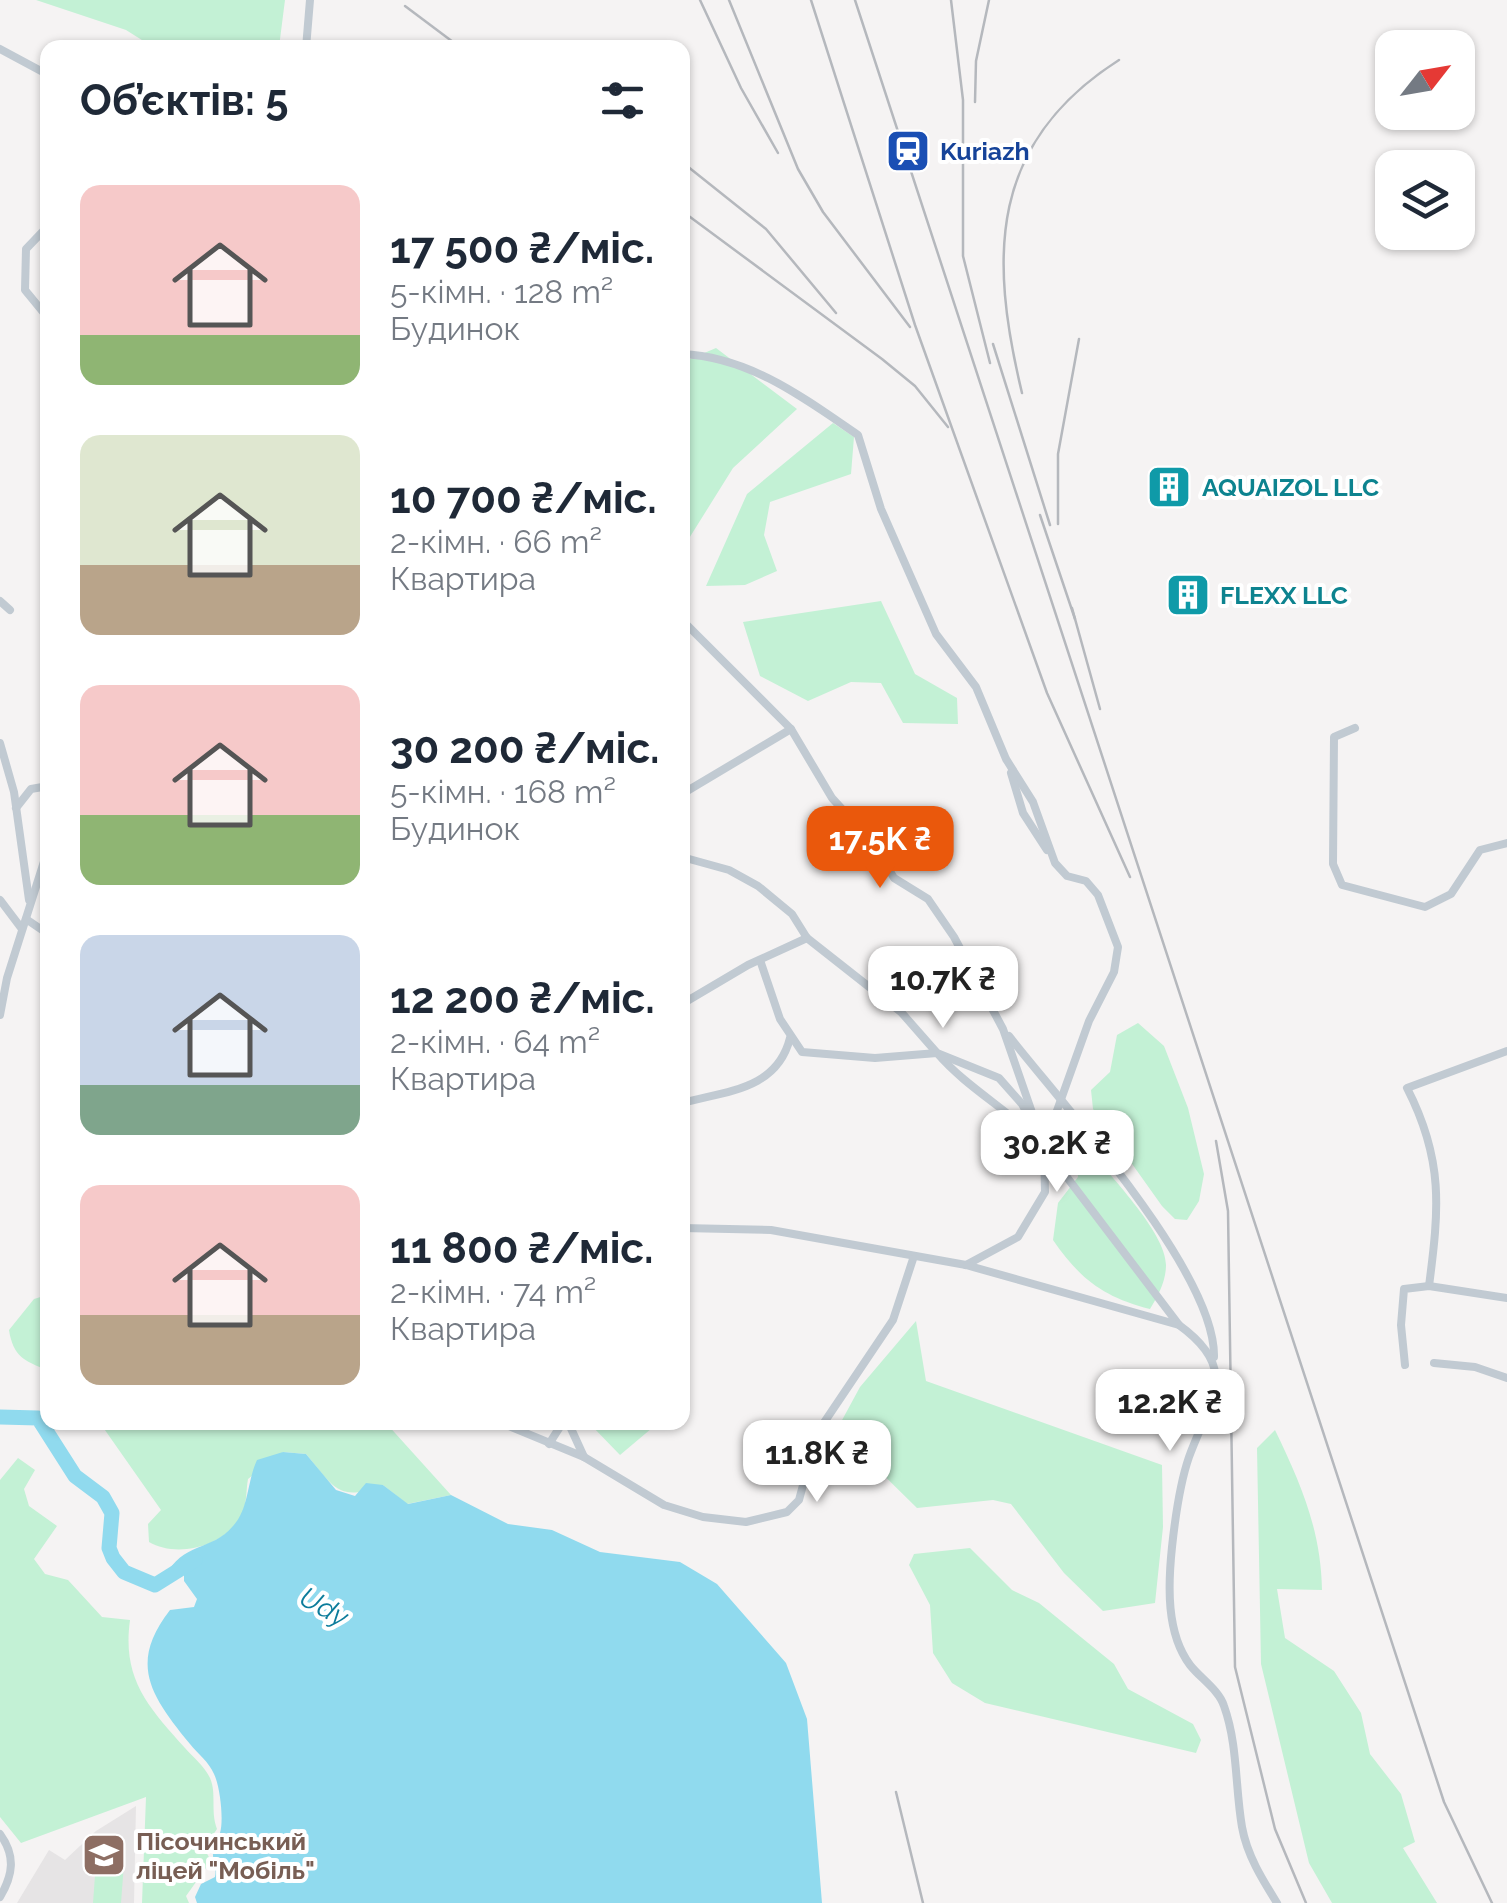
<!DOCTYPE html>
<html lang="uk">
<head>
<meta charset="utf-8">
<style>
	:root { --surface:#fff; --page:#f6f6f7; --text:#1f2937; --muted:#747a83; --accent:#ea580c }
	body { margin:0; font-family:Raleway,sans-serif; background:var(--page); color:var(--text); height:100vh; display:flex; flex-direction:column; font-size:38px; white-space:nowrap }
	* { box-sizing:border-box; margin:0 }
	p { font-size:32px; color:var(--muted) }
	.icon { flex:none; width:55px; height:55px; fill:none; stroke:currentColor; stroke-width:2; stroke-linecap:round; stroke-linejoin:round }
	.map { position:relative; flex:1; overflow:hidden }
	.details { position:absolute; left:40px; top:40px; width:650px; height:1390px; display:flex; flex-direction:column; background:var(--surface); border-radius:20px; box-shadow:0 2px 8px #0004 }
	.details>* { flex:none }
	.needle { width:65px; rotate:59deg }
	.fabs { position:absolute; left:1375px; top:30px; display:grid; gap:20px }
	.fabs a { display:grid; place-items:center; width:100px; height:100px; border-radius:20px; background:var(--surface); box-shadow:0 2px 8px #0004; font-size:50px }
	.price { position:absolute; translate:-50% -85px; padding:0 22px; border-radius:20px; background:#fff; color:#222; font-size:32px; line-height:65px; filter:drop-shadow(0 2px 5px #0008) }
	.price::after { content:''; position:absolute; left:50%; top:60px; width:30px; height:22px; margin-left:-15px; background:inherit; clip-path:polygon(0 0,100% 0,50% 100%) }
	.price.current { background:var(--accent); color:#fff }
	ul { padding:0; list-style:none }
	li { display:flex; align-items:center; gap:30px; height:250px; padding:0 40px }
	li span { display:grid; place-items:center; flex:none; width:280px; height:200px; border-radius:20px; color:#555 }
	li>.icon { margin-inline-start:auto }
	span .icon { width:120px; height:120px; fill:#fffc; stroke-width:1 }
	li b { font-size:42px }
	h2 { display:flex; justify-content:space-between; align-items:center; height:120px; padding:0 40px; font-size:42px }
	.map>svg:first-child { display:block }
	.education { fill:#e6e4e5 }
	.green { fill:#c3f1d5 }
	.water { fill:#90daee }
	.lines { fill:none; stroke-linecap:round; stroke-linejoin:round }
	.river { stroke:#90daee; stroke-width:15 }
	.street { stroke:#c1cad2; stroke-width:8 }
	.rail { stroke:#b5b8bd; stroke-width:2.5 }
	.labels { text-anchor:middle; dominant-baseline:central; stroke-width:8; stroke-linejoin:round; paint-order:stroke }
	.transit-label { font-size:25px; font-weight:bold; fill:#164399; stroke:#fff; text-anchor:start }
	.culture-label { font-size:25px; font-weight:bold; fill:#0d838f; stroke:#fff; text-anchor:start }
	.education-label { font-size:25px; font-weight:bold; fill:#785e54; stroke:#fff; text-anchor:start }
	.water-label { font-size:28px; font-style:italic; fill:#0c7c9b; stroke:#fff }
</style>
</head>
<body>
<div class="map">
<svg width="1507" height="1903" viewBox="0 0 1507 1903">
	<rect width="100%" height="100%" fill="#f5f3f3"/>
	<path class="education" d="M136,1806L134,1903H17L49,1850L65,1860L96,1831Z"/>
	<g class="green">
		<path d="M36,0H285L279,47H153L126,30Z"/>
		<path d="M716,348L797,409L733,468L683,548V362Z"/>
		<path d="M833,423L854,437L851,474L770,502L764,535L777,571L745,585L706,586L747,494Z"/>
		<path d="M881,601L915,674L957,698L958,724L903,723L881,683L851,682L808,701L760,676L743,622Z"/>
		<path d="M1138,1023L1164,1046L1188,1108L1204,1174L1199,1201L1187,1220L1175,1219L1162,1206L1093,1109L1091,1090L1110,1072L1117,1035Z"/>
		<path d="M1087,1147C1107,1173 1166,1232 1166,1265C1166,1281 1158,1296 1150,1309C1103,1297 1080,1279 1053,1240L1058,1203L1078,1177L1076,1154Z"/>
		<path d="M47,1295H48L47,1370C24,1361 13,1356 9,1330L34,1299Z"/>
		<path d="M916,1321L926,1381L1162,1465L1163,1527L1155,1603L1103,1611L1064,1573L1011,1504L993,1500L917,1508L859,1451L841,1422L860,1387Z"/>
		<path d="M100,1423H386L451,1495L407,1504L383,1485C338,1503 334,1487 306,1454L283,1452L248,1479C246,1489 247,1502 243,1511C229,1546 178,1559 149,1542L148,1524L161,1510Z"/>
		<path d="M589,1423H658L620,1455Z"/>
		<path d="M1275,1430C1301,1484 1321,1530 1322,1590L1277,1589L1285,1638L1334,1671L1361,1713L1370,1754L1401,1794L1415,1842L1403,1848L1437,1903H1332L1309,1863L1261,1664L1257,1448Z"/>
		<path d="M18,1458L35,1470L24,1489L29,1506L57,1526L34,1559L45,1574L68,1580L102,1617L130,1620C122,1678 147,1706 185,1748C193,1757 205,1767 210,1778C217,1794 210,1810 217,1829L204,1848L211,1861L186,1896L189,1903H142L146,1797L21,1843L0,1817V1480Z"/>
		<path d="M970,1548L1012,1590L1039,1603L1114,1664L1128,1689L1193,1724L1201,1740L1196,1753L985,1703L952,1683L933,1653L930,1605L909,1565L914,1554Z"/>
		<path d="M97,1848L125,1850L121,1903H93Z"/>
	</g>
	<path class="water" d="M283,1452L306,1454L336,1490L355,1496L366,1483L383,1485L408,1504L451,1495L508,1524L552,1530L600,1552L680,1562L717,1584L786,1663L807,1719L822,1903H197L195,1897L201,1884L215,1877C217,1868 213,1864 213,1855C212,1848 218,1840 220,1833C224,1820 220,1786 214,1774C209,1762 198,1754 190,1744C151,1696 128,1664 170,1610L194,1607L197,1599L184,1581V1568L165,1577C183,1541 211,1552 233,1526C249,1509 247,1481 257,1460Z"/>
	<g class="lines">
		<path class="river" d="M0,1417L38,1418L75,1476L103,1497L112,1513L109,1548L113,1558L124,1572L155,1585L195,1560"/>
		<g class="street">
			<path d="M306,48L310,0"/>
			<path d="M0,49L41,71"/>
			<path d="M48,226L26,249L25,290L48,318"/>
			<path d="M682,354C750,357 804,398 858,435L881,509L936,634L976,687L1006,759L1033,802L1055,863L1067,876L1086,881L1098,895L1118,947L1114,972L1089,1021L1044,1147L1045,1192L1018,1237L966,1265"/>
			<path d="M0,601L10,610"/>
			<path d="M682,620L791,729L832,798L873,843L894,878L928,899L954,937L1003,1029L1044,1147L1179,1325"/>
			<path d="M1355,728L1334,737L1333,864L1342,885L1425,907L1451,894L1480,850L1507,843"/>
			<path d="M0,743L14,792L29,900"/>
			<path d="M1011,773L1023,813L1047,850"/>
			<path d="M682,794L791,729"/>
			<path d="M16,808L31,789L48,786"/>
			<path d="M682,857L729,870L758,886L792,914L807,938L901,1012L937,1053L999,1078L1022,1104L1035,1129"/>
			<path d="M0,900L22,929"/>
			<path d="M26,919L48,934"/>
			<path d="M760,960L780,1019L802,1052L875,1058L937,1053C967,1088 1009,1110 1041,1143"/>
			<path d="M682,1004L748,965L807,938"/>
			<path d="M0,1015L7,978L48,849"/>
			<path d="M1009,1036C1063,1105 1216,1273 1214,1357"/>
			<path d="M682,1103C726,1091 777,1090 790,1038"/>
			<path d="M682,1228L771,1230L966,1265L1179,1325C1241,1370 1210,1399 1189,1457C1180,1483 1175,1519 1172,1547C1168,1585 1166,1633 1190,1665C1200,1678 1219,1690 1224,1706C1238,1745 1235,1787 1242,1827C1247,1855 1262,1879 1277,1903"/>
			<path d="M1429,1286C1439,1209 1444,1160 1407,1088L1507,1051"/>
			<path d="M1434,1363L1475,1367L1507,1378"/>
			<path d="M1405,1365L1401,1325L1404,1289L1429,1286L1507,1298"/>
			<path d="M499,1422L584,1457L664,1505L703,1517L746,1522L787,1512L799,1500L817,1433L893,1320L913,1259"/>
			<path d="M568,1422L584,1457"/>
			<path d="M549,1444L563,1422"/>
			<path d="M0,1834C16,1856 13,1875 0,1897"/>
		</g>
		<g class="rail">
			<path d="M700,0L741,88L778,153"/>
			<path d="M729,0L798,169L823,212L910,327"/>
			<path d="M811,0L915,325L1047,693L1130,877"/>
			<path d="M855,0L1444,1802L1492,1903"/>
			<path d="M951,0L963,100V256L990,363"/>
			<path d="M405,6L461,48"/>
			<path d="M975,102L976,61L989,0"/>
			<path d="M682,162L766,229L836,313"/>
			<path d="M682,211L882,359L915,386L948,427"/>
			<path d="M993,344L1050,525"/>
			<path d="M1022,393C989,256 989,143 1119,60"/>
			<path d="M1040,515L1075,619"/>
			<path d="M1058,524V454L1079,339"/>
			<path d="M1072,608L1100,709"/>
			<path d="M1216,1141L1228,1211L1235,1667L1275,1829L1306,1903"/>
			<path d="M896,1792L923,1903"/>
		</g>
	</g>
	<defs>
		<symbol id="station-square" viewBox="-11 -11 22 22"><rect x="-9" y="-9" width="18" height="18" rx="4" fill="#1a4fb4" stroke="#fff"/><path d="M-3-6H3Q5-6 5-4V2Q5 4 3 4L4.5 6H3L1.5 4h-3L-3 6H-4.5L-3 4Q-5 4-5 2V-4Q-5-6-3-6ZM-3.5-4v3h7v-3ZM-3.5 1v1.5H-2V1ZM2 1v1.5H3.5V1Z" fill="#fff"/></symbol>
		<symbol id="building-square" viewBox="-11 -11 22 22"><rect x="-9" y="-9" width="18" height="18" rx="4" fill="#0f9aa8" stroke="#fff"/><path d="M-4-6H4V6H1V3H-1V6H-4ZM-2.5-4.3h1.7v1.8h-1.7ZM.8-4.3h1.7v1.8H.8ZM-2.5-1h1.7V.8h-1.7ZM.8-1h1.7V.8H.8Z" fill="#fff"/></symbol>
		<symbol id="school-square" viewBox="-11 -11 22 22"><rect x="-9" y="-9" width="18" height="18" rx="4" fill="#8d6e63" stroke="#fff"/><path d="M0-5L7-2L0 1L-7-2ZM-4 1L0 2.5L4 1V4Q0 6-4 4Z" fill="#fff"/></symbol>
	</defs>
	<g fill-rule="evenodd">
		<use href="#station-square" x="883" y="126" width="50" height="50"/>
		<use href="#building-square" x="1144" y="462" width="50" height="50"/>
		<use href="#building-square" x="1163" y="570" width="50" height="50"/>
		<use href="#school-square" x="79" y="1830" width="50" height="50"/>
	</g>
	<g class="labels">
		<g class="transit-label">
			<text x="940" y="151">Kuriazh</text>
		</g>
		<g class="culture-label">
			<text x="1202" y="487">AQUAIZOL LLC</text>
			<text x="1220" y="595">FLEXX LLC</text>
		</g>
		<g class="education-label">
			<text x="136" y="1841">Пісочинський<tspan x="136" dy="29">ліцей "Мобіль"</tspan></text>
		</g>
		<g class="water-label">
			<text transform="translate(324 1607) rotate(29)">Udy</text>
		</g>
	</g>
</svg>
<div class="fabs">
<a><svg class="needle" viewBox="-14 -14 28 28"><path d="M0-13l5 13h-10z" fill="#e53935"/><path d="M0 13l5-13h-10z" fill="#747a83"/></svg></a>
<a><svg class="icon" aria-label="layers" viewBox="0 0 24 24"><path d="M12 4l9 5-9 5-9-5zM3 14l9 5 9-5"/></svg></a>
</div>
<b class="price current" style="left:880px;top:891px">17.5K ₴</b>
<b class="price" style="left:943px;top:1031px">10.7K ₴</b>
<b class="price" style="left:1057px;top:1195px">30.2K ₴</b>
<b class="price" style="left:1170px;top:1454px">12.2K ₴</b>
<b class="price" style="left:817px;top:1505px">11.8K ₴</b>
<section class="details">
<h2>Об’єктів: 5<svg class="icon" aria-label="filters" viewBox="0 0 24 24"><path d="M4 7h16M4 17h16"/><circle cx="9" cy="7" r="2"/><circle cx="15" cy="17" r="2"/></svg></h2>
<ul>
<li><span style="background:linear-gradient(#f6c9c9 75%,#8fb573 0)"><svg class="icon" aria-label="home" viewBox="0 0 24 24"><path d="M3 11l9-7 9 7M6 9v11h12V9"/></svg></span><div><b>17 500 ₴/міс.</b><p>5-кімн. · 128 m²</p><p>Будинок</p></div></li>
<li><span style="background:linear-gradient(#dfe7d0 65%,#b9a48a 0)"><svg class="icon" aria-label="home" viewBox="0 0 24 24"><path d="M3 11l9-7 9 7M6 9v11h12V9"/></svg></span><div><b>10 700 ₴/міс.</b><p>2-кімн. · 66 m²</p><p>Квартира</p></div></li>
<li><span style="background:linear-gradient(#f6c9c9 65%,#8fb573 0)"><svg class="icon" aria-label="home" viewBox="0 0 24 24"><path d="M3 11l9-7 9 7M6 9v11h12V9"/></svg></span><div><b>30 200 ₴/міс.</b><p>5-кімн. · 168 m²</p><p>Будинок</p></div></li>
<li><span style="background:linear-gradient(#c9d6e8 75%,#7fa58c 0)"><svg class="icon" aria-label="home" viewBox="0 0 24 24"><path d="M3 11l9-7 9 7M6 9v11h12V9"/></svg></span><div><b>12 200 ₴/міс.</b><p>2-кімн. · 64 m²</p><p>Квартира</p></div></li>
<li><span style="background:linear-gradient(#f6c9c9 65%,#b9a48a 0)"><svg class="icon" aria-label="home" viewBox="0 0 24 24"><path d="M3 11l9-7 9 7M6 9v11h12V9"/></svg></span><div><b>11 800 ₴/міс.</b><p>2-кімн. · 74 m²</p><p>Квартира</p></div></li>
</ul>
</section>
</div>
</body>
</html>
